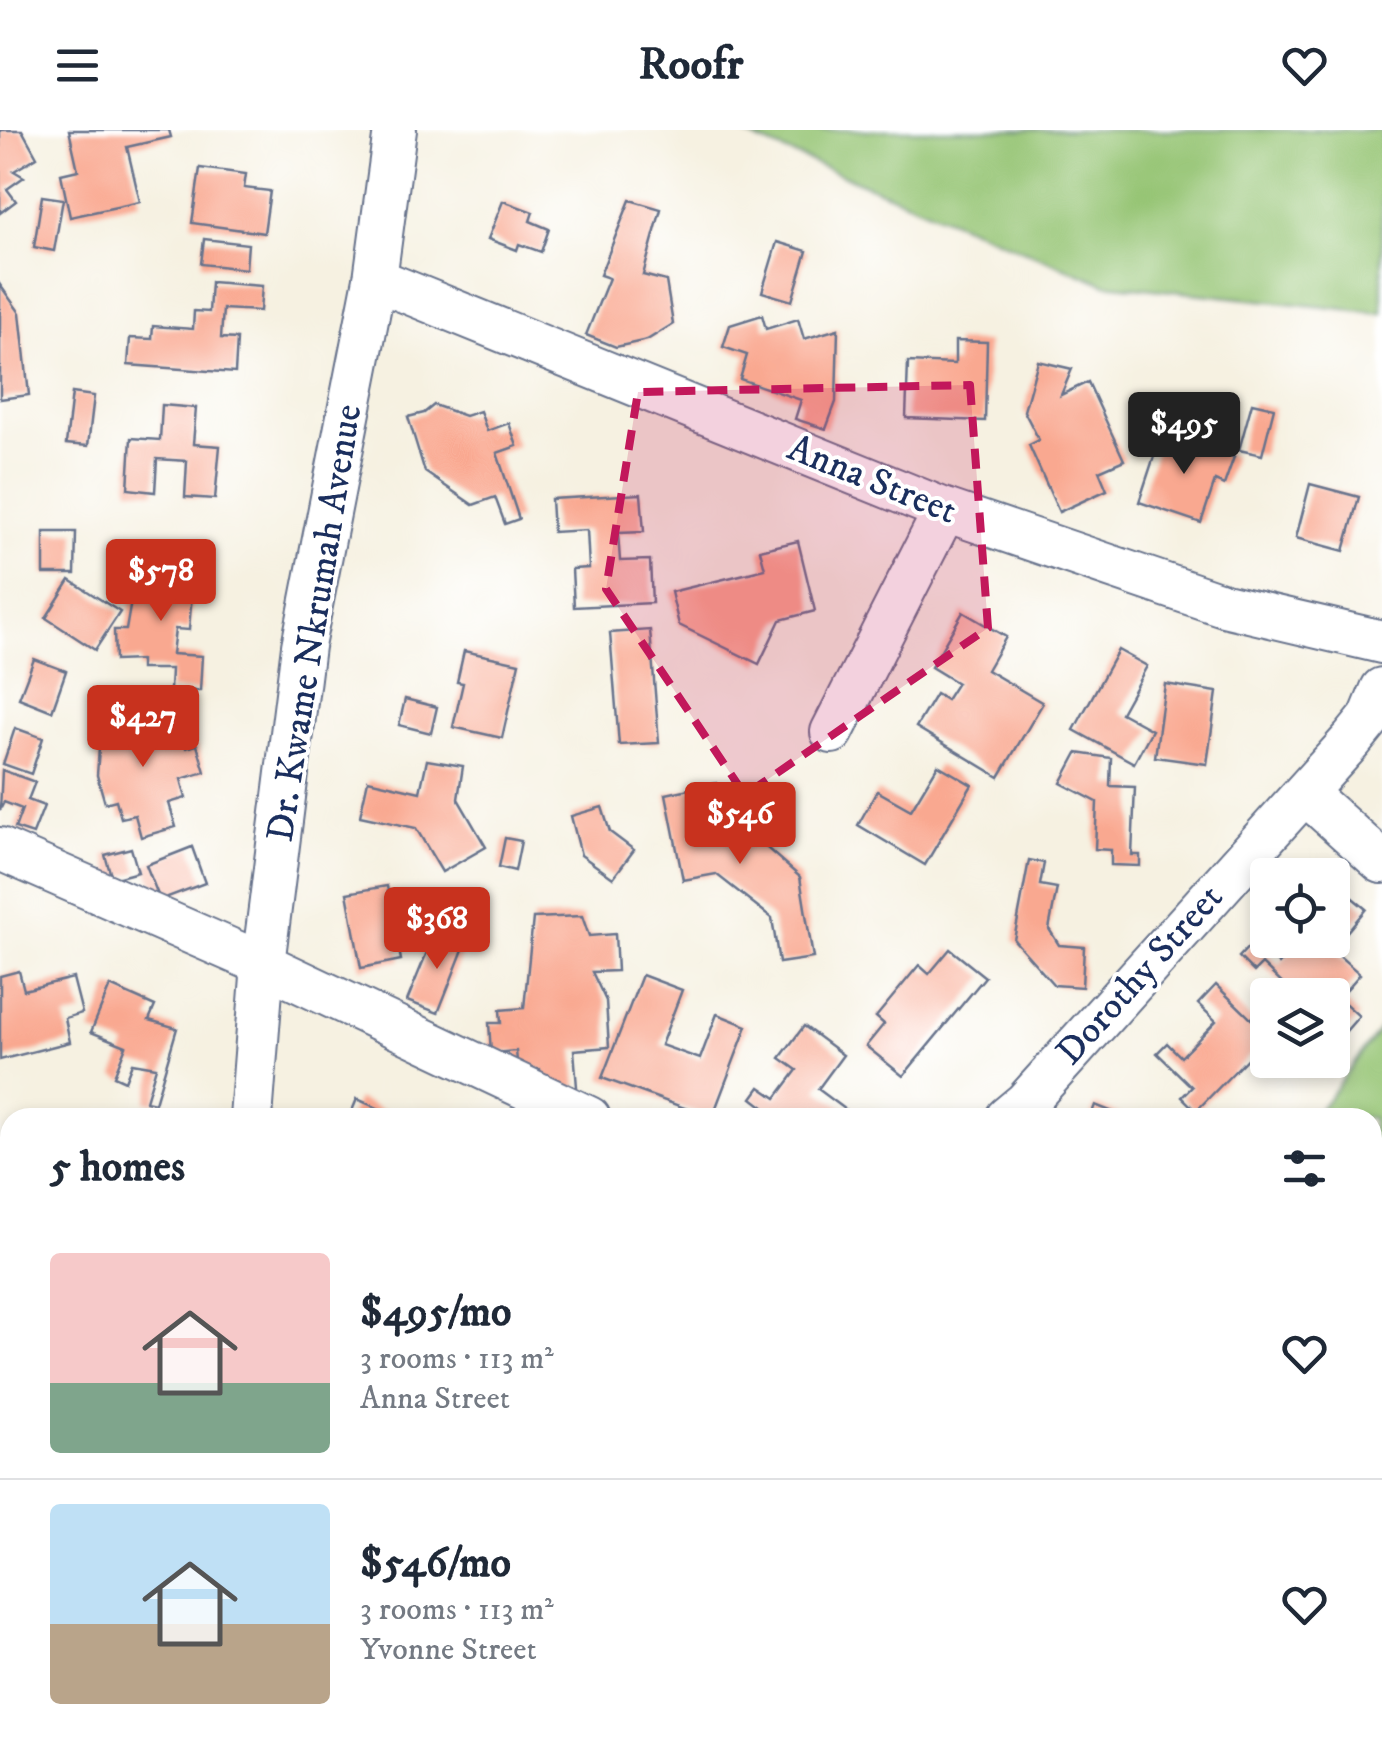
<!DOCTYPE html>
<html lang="en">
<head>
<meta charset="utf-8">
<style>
	:root { --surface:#fff; --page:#f2f2f3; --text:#1f2937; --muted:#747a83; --line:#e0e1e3; --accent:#c8321e }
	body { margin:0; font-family:"IM FELL DW Pica",serif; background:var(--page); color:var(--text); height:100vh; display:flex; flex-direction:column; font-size:38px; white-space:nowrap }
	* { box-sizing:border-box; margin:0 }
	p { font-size:32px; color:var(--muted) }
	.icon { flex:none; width:55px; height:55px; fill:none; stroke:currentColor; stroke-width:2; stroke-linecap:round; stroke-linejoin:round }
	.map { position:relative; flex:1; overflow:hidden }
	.side { position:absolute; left:0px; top:978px; width:1382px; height:642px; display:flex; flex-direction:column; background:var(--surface); border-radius:30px 30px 0 0; box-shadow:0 5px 15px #0003 }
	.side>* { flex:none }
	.buttons { position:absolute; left:1250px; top:728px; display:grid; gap:20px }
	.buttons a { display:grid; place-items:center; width:100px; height:100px; border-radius:10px; background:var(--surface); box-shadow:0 5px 15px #0003; font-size:50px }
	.price { position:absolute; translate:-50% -85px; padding:0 22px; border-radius:10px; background:var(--accent); color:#fff; font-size:32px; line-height:65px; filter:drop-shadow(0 2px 5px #0008) }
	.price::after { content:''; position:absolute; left:50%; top:60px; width:30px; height:22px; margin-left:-15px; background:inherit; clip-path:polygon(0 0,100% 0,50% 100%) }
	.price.current { background:#222; color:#fff }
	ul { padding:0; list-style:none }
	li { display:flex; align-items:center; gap:30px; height:250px; padding:0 50px }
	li+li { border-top:2px solid var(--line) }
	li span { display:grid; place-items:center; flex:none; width:280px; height:200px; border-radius:10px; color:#555 }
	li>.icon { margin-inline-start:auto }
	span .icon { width:120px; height:120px; fill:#fffc; stroke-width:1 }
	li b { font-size:42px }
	h2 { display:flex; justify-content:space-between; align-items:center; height:120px; padding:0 50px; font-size:42px }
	header { display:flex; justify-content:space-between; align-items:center; height:130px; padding:0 50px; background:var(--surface); font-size:45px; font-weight:700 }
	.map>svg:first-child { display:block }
	.green { fill:#96c575; stroke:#587a6a; stroke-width:2.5 }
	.building { fill:#f9a890 }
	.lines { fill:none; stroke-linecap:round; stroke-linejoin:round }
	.minor-casing { stroke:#68738c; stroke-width:46 }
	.minor { stroke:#fff; stroke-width:42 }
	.marked { fill:#c2185b; fill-opacity:0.2; stroke:#c2185b; stroke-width:8; stroke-dasharray:20 12; stroke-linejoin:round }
	.labels { text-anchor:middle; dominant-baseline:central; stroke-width:8; stroke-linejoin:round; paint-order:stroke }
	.street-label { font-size:38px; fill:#1b2f5e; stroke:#fff }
</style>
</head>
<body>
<header><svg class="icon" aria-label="menu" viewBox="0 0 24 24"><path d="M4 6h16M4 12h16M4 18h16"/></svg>Roofr<svg class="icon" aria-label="heart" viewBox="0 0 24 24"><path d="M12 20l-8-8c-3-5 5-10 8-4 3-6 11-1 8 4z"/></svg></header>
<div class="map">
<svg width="1382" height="1618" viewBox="0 0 1382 1618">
	<rect width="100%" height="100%" fill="#fff"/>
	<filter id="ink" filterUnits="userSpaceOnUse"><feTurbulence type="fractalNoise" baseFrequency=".01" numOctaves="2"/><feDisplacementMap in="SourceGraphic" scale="20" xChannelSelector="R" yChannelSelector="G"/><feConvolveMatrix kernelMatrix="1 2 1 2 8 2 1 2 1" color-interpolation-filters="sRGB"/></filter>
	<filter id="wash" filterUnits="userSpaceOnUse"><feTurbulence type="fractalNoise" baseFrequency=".0048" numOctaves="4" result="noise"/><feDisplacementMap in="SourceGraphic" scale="40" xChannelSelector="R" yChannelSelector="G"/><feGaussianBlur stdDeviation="2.25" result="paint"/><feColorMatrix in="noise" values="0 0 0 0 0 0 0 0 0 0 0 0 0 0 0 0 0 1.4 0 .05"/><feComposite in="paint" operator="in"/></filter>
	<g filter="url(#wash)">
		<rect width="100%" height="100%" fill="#f6f1e1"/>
		<g class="green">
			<path d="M734,0H1382V183L1105,154Z"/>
			<path d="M1382,896V1093L1373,1106L1372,988L1314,987Z"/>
		</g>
		<g id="blocks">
			<g class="building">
				<path d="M0,0H22L37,27L14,41L24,47L7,59L16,71L0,83Z"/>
				<path d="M69,0H169L171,7L127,17L140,72L70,87L61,44L78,40Z"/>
				<path d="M200,38L246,44L244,58L270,61L264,103L192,93Z"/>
				<path d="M42,66L63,69L54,121L34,117Z"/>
				<path d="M630,70L661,79L643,145L666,151L673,194L647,210L616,217L586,205L609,148L600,145Z"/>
				<path d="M503,71L533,82L530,91L549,99L541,122L519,114L517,120L488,109Z"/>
				<path d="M204,109L248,114L246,139L201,134Z"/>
				<path d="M777,112L807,121L792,171L762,162Z"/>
				<path d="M211,152L262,156L260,181L223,179L221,208L237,209L235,243L128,235L130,208L152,209L153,196L193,199L194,181L209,182Z"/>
				<path d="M0,155L20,183L29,265L0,269Z"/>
				<path d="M762,185L766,199L798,189L804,209L838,199L836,272L826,299L795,289L801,270L740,249L747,225L723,217L730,195Z"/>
				<path d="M955,211L987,212L985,291L906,288L908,232L955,234Z"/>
				<path d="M1038,231L1072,239L1061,265L1088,252L1124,330L1099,341L1107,360L1059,382L1029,315L1039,310L1024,281Z"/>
				<path d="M72,263L94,266L88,316L66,314Z"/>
				<path d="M1252,273L1274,278L1262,325L1239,320Z"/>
				<path d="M162,275L196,278L193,314L220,316L215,369L185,367L187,331L157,329L155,362L128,359L131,308L160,310Z"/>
				<path d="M434,275L465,286L480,281L487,301L509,293L517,316L497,323L519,389L505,394L495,367L473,375L425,342L408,287L424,283Z"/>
				<path d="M1162,302L1234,327L1224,355L1215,351L1201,393L1139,372Z"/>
				<path d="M1310,354L1359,367L1344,421L1296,408Z"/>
				<path d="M641,364L644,402L618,403L620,431L650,430L652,473L574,477L572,439L589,438L587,400L553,402L551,369Z"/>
				<path d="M44,402H76L75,444H44Z"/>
				<path d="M798,411L815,481L780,490L759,534L679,495L671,462L765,439L760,420Z"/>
				<path d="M156,424L185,426L183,450L193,451L189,500L175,499L172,524L202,526L200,561L170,560L171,539H140V530L115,531L114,500H126L135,448L154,449Z"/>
				<path d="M70,450L120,482L95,520L46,488Z"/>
				<path d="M963,482L1006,507L987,540L1043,573L999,647L916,597L936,564L946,570L957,553L931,537Z"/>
				<path d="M650,500L659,613L619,615L610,503Z"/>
				<path d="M1118,520L1147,536L1121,583L1152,600L1134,633L1074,600Z"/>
				<path d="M464,521L519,533L502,608L453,597L463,553L457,552Z"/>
				<path d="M34,529L66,541L52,581L19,568Z"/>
				<path d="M1165,554L1217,562L1207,634L1155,627Z"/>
				<path d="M405,569L437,577L431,603L399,595Z"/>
				<path d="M121,570L136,604L156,596L162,609L182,601L186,618L197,615L205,642L181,649L186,668L169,673L176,697L141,707L135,685L121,688L116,670L105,673L97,645L102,578Z"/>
				<path d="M15,598L43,608L31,644L3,634Z"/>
				<path d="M1077,623L1111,628L1110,656L1135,657L1132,725H1140V736L1111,735V720L1095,719L1097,672L1061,653Z"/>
				<path d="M427,630L463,636L458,669L486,717L442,742L416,698L360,686L368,650L420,662Z"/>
				<path d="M938,635L972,655L925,735L858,695L877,661L911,680Z"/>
				<path d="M2,640L35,652L28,670L44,676L33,704L15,698L22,679L4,672L0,680Z"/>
				<path d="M717,653L727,703L736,702L738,715L759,711L800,747L813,828L779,833L772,788L716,744L683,750L666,664Z"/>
				<path d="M602,677L610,702L634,720L613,748L581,725L571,686Z"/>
				<path d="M505,708L521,711L515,741L499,737Z"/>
				<path d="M192,717L205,753L160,770L146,735Z"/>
				<path d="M131,718L138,742L112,749L105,725Z"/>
				<path d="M1029,730L1044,733L1040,755L1057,758L1049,799L1059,815L1084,817L1082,857L1054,855L1014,810Z"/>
				<path d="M1308,731L1325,745H1297Z"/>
				<path d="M1332,751L1366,779L1341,809L1332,801Z"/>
				<path d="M387,756L401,830L361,838L347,763Z"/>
				<path d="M582,786L589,806L615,804L617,841L592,842L606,871L609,917L574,920L577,957L541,960L540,939L518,941L516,921L491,923L489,893H501L500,880L524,878L533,788Z"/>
				<path d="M436,800L466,812L438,883L407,871Z"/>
				<path d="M1275,810H1321L1360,844L1339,868L1359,886L1332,917V865H1294L1262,834L1254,842L1239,827L1254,811L1279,834L1289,823Z"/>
				<path d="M950,819L985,847L903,946L866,916L884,894L876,887L919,835L929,844Z"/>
				<path d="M19,841L24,860L73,848L82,883L65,888L70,912L0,930V846Z"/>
				<path d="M642,845L682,860L661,915L700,929L717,884L747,896L712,988L602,948Z"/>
				<path d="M1216,855L1251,889L1265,874L1268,876V907L1196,981L1182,967L1192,957L1157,923L1167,913L1181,927L1216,891L1198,874Z"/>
				<path d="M110,856L155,876L149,890L177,898L155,973L146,971L156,937L132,933L125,951L114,946L126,916L91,902Z"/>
				<path d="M804,896L843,925L818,959L857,988H758L765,978L752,968L760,957L776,968L797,940L780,928Z"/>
				<path d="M357,969L400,988H349Z"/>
				<path d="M1095,975L1126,987V988H1090Z"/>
				<path d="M1377,1364L1382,1396L1372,1399V1365Z"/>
				<path d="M279,1610L313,1612V1618H278Z"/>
				<path d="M664,1610H697L689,1618H672Z"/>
				<path d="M1061,1610H1068L1080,1618H1042Z"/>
				<path d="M1157,1610H1238L1249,1618H1169Z"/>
			</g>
		</g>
	</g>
	<g filter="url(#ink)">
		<use href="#blocks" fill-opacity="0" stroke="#68738c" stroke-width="2.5"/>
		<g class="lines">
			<defs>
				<g id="minor">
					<path d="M375,149L945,380L1224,475L1382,512"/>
					<path d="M832,602L945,380"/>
					<path d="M1305,663L1382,732"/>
					<path d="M0,719L263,834L589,988"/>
					<path d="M251,988L263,834L303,516L375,149L395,0"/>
					<path d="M1007,988L1025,973L1352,610L1370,588L1382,559"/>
					<path d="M0,1362L10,1366"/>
					<path d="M597,1610L606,1618"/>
					<path d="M211,1618L212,1610"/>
				</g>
			</defs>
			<use href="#minor" class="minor-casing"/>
			<use href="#minor" class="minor"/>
		</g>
	</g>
	<path class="marked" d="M970,255L988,498L745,665L606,459L638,262Z"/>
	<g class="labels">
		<g class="street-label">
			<text transform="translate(872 350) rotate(22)">Anna Street</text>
			<text transform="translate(315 493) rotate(-81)">Dr. Kwame Nkrumah Avenue</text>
			<text transform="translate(1140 845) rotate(-48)">Dorothy Street</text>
		</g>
	</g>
</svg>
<div class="buttons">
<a><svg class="icon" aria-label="locate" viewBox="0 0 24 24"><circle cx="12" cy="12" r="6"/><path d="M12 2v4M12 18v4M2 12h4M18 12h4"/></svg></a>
<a><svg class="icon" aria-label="layers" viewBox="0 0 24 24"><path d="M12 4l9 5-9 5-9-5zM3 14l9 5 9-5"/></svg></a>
</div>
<b class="price current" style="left:1184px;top:347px">$495</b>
<b class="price" style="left:161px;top:494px">$578</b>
<b class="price" style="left:143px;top:640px">$427</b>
<b class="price" style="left:740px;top:737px">$546</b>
<b class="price" style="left:437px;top:842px">$368</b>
<section class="side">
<h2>5 homes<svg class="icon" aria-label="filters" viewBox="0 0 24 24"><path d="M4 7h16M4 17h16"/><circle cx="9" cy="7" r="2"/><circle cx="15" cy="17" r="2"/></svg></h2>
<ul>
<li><span style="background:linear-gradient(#f6c9c9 65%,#7fa58c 0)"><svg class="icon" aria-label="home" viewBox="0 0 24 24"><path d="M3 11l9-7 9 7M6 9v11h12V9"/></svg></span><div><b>$495/mo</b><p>3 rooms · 113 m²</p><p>Anna Street</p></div><svg class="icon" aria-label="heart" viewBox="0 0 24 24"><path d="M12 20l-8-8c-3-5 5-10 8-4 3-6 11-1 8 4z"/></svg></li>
<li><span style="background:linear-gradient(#bfe0f5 60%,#b9a48a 0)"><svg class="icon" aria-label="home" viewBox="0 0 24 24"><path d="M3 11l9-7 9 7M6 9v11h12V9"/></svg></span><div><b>$546/mo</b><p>3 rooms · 113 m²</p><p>Yvonne Street</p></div><svg class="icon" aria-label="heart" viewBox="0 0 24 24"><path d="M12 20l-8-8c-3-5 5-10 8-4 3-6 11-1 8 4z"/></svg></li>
</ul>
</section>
</div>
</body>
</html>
